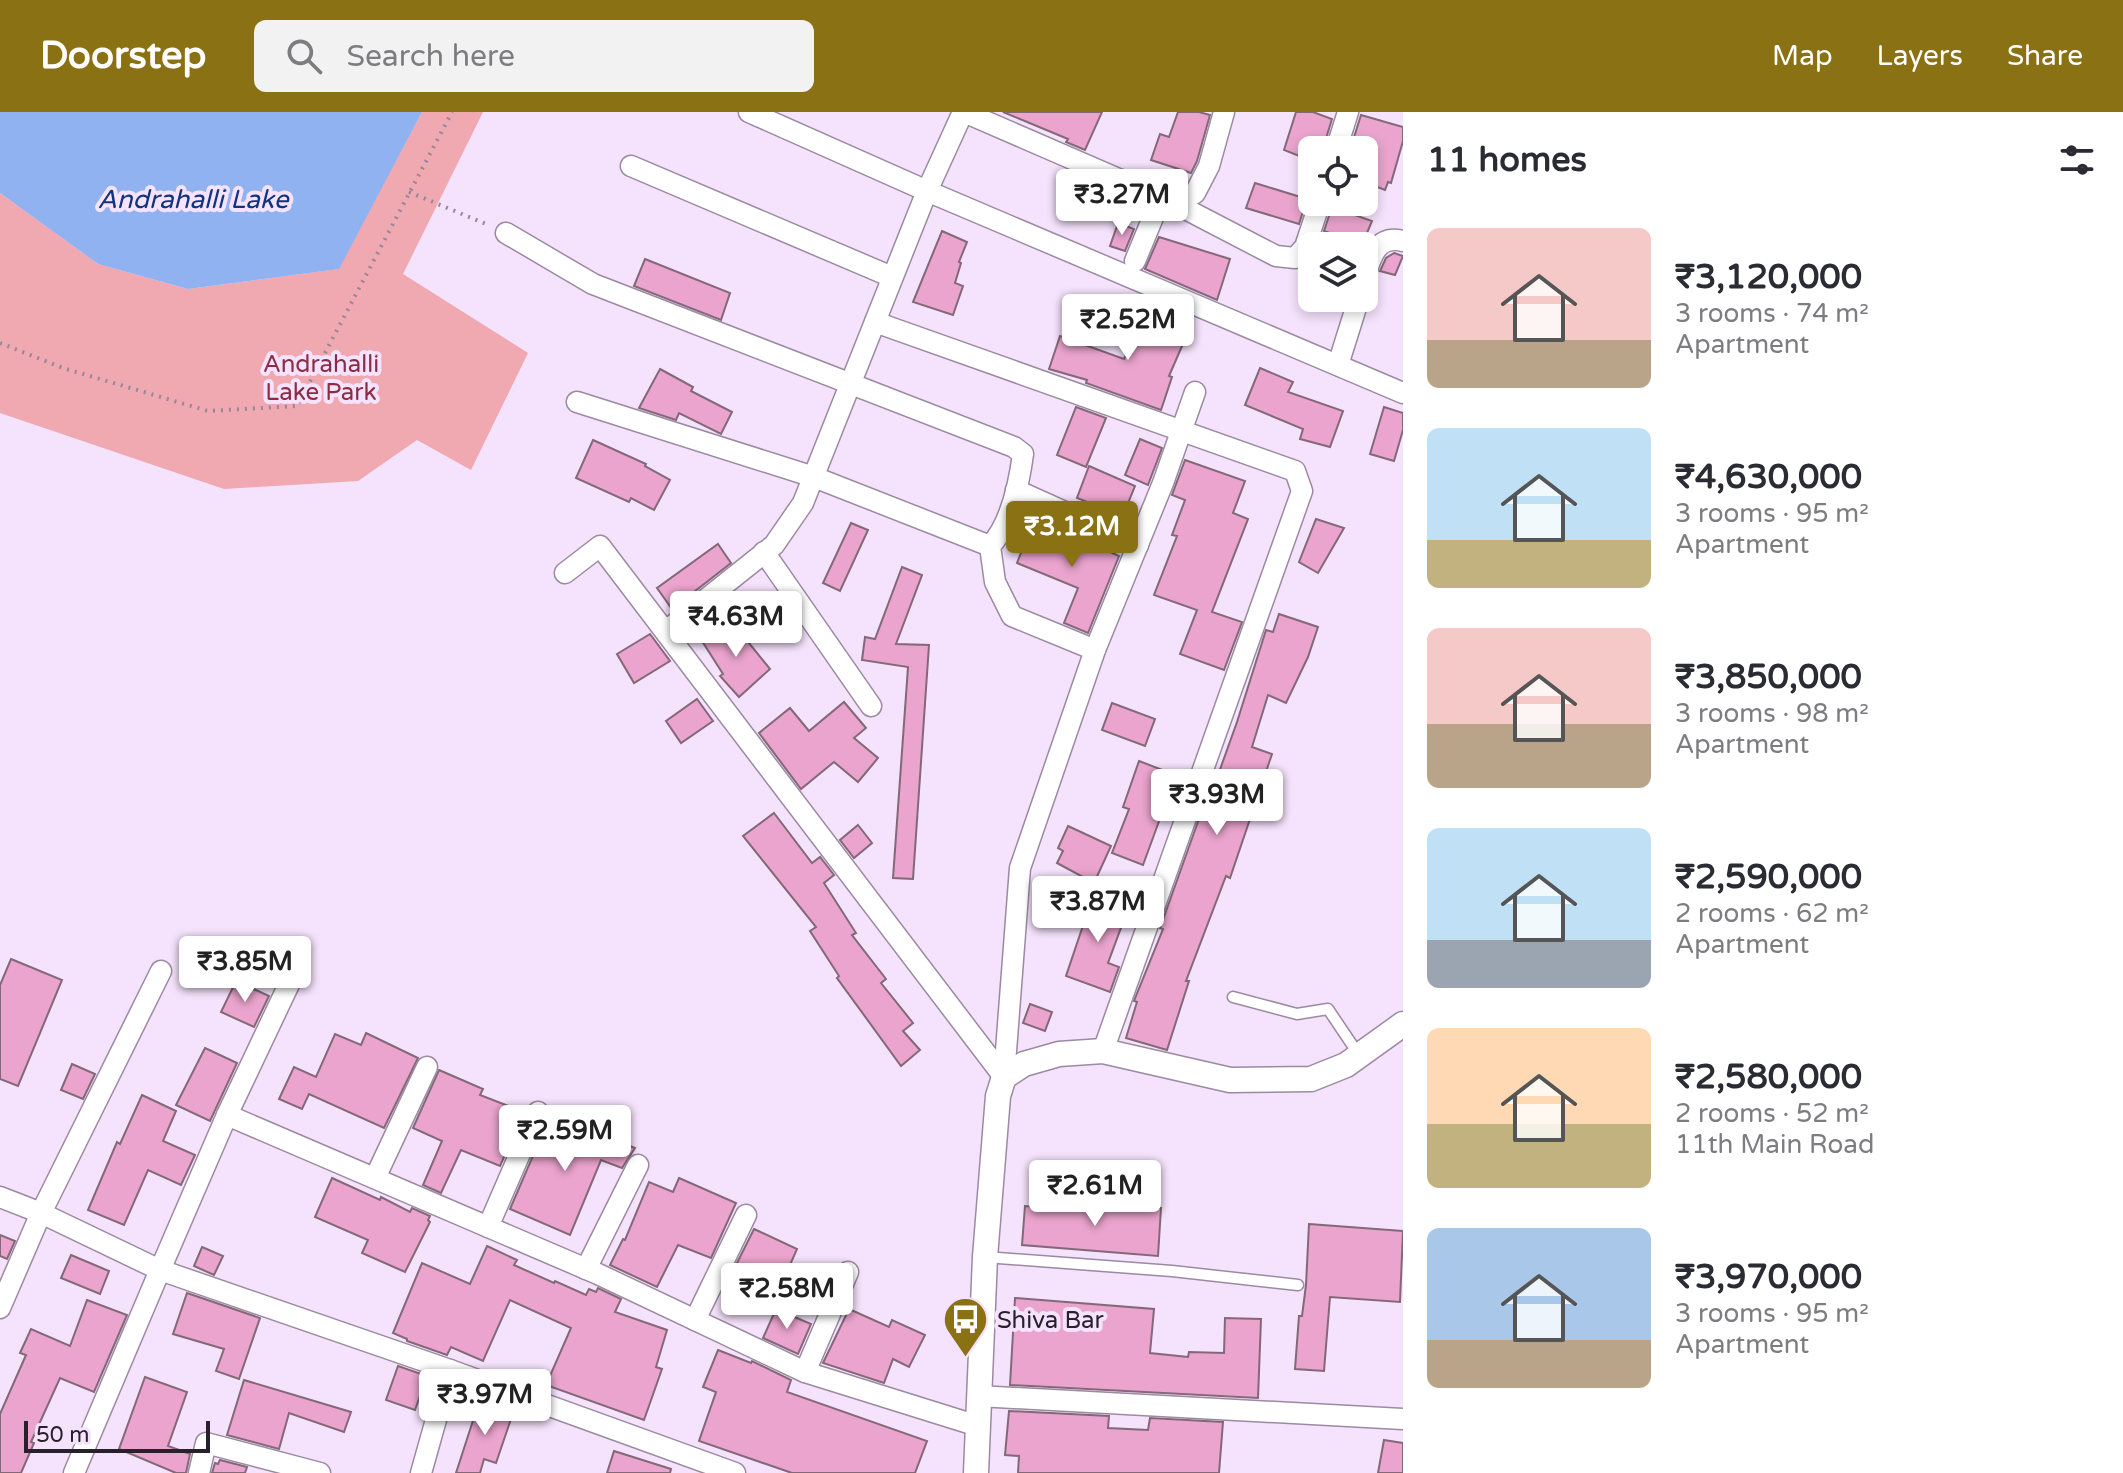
<!DOCTYPE html>
<html lang="en">
<head>
<meta charset="utf-8">
<style>
	:root { --surface:#fff; --page:#f2f2f3; --text:#2b2b33; --muted:#7c7c81; --accent:#8a7114 }
	body { margin:0; font-family:"Varela Round",sans-serif; background:var(--page); color:var(--text); height:100vh; display:flex; flex-direction:column; font-size:30px; white-space:nowrap }
	* { box-sizing:border-box; margin:0 }
	p { font-size:26px; color:var(--muted) }
	.icon { flex:none; width:44px; height:44px; fill:none; stroke:currentColor; stroke-width:2; stroke-linecap:round; stroke-linejoin:round }
	.map { position:relative; flex:1; overflow:hidden }
	.sheet { display:flex; flex-direction:column; background:var(--surface); width:720px }
	.sheet>* { flex:none }
	.controls { position:absolute; left:1298px; top:24px; display:grid; gap:16px }
	.controls a { display:grid; place-items:center; width:80px; height:80px; border-radius:12px; background:var(--surface); box-shadow:0 4px 12px #0003; font-size:40px }
	.scale { position:absolute; left:24px; bottom:20px; width:186px; box-sizing:border-box; padding-left:8px; border:4px solid #28212b; border-top:0; font-size:22px; line-height:28px; white-space:nowrap; color:#28212b; -webkit-text-stroke:6px #f5e2fc; paint-order:stroke }
	.price { position:absolute; translate:-50% -68px; padding:0 18px; border-radius:8px; background:#fff; color:#222; font-size:26px; line-height:52px; filter:drop-shadow(0 2px 4px #0008) }
	.price::after { content:''; position:absolute; left:50%; top:48px; width:24px; height:18px; margin-left:-12px; background:inherit; clip-path:polygon(0 0,100% 0,50% 100%) }
	.price.active { background:var(--accent); color:#fff }
	ul { padding:0; list-style:none }
	li { display:flex; align-items:center; gap:24px; height:200px; padding:0 24px }
	li span { display:grid; place-items:center; flex:none; width:224px; height:160px; border-radius:12px; color:#555 }
	li>.icon { margin-inline-start:auto }
	span .icon { width:96px; height:96px; fill:#fffc; stroke-width:1 }
	li b { font-size:34px }
	h2 { display:flex; justify-content:space-between; align-items:center; height:96px; padding:0 24px; font-size:34px }
	header { display:flex; align-items:center; gap:48px; box-sizing:border-box; height:112px; padding:0 40px; background:var(--accent); color:#fff }
	header strong { font-size:38px }
	nav { display:flex; gap:44px; margin-inline-start:auto; font-size:28px }
	.search { width:560px; height:72px; background:var(--page); display:flex; align-items:center; gap:20px; box-sizing:border-box; padding:0 28px; border-radius:12px; color:var(--muted); font-size:30px }
	main { display:flex; flex:1; min-height:0 }
	.map>svg:first-child { display:block }
	.green { fill:#f0a8b1 }
	.water { fill:#90b2f0 }
	.building { fill:#eaa4cd; stroke:#836978; stroke-width:2 }
	.lines { fill:none; stroke-linecap:round; stroke-linejoin:round }
	.service-casing { stroke:#9b8aa1; stroke-width:13 }
	.minor-casing { stroke:#9b8aa1; stroke-width:23 }
	.tertiary-casing { stroke:#9b8aa1; stroke-width:27 }
	.path { stroke:#95889a; stroke-width:4; stroke-dasharray:2 6; stroke-linecap:butt }
	.service { stroke:#fff; stroke-width:10 }
	.minor { stroke:#fff; stroke-width:20 }
	.tertiary { stroke:#fff; stroke-width:24 }
	.labels { text-anchor:middle; dominant-baseline:central; stroke-width:8; stroke-linejoin:round; paint-order:stroke }
	.park-label { font-size:24px; fill:#8a2d42; stroke:#f5e2fc }
	.poi-label { font-size:24px; fill:#28212b; stroke:#f5e2fc; text-anchor:start }
	.water-label { font-size:26px; font-style:italic; fill:#11347b; stroke:#f5e2fc }
</style>
</head>
<body>
<header>
<strong>Doorstep</strong>
<div class="search"><svg class="icon" aria-label="search" viewBox="0 0 24 24"><circle cx="10" cy="10" r="6"/><path d="M15 15l6 6"/></svg>Search here</div>
<nav><a>Map</a><a>Layers</a><a>Share</a></nav>
</header>
<main>
<div class="map">
<svg width="1403" height="1361" viewBox="0 0 1403 1361">
	<rect width="100%" height="100%" fill="#f5e2fc"/>
	<path class="green" d="M422,0H483L403,162L528,241L471,358L417,328L358,369L224,377L0,301V81L98,152L188,177L338,157Z"/>
	<path class="water" d="M0,0H422L339,157L188,177L98,152L0,81Z"/>
	<g class="building">
		<path d="M1003,0H1102L1085,38L1066,30L1068,27Z"/>
		<path d="M1178,0H1199L1210,3L1197,49L1191,61L1151,48L1160,22L1169,25Z"/>
		<path d="M1296,0H1313L1332,7L1323,36L1312,32V49L1284,38Z"/>
		<path d="M1361,3L1403,15V29L1391,71L1388,70L1385,78L1364,70V38H1350Z"/>
		<path d="M1255,71L1307,87L1299,112L1246,96Z"/>
		<path d="M1332,95L1372,109L1362,133L1324,119Z"/>
		<path d="M1118,111L1134,117L1125,139L1110,134Z"/>
		<path d="M942,119L967,130L959,150L961,151L955,171L963,174L953,203L913,190Z"/>
		<path d="M1159,125L1230,147L1217,188L1145,157Z"/>
		<path d="M1394,141L1403,144L1395,163L1380,159L1386,146Z"/>
		<path d="M645,147L730,181L721,208L634,174Z"/>
		<path d="M1145,199L1189,218L1169,264L1172,265L1161,298L1086,271L1087,268L1049,257L1060,224L1124,247Z"/>
		<path d="M1260,256L1293,270L1288,280L1343,299L1330,335L1300,327L1303,317L1245,293Z"/>
		<path d="M660,257L693,275L691,279L732,300L721,322L679,301L676,308L639,296Z"/>
		<path d="M1076,295L1106,306L1086,355L1057,343Z"/>
		<path d="M1384,295L1403,301V318L1394,349L1370,342Z"/>
		<path d="M1140,327L1162,336L1148,373L1125,363Z"/>
		<path d="M593,328L646,352L645,354L670,368L654,398L631,386L629,390L576,366Z"/>
		<path d="M1185,348L1245,369L1233,401L1248,407L1212,500L1242,510L1224,558L1180,542L1197,498L1154,483L1177,424L1172,423L1185,388L1172,383Z"/>
		<path d="M1089,354L1135,374L1120,411L1101,402L1103,396L1077,386Z"/>
		<path d="M1316,407L1344,416L1318,461L1299,450Z"/>
		<path d="M851,411L868,418L840,479L823,471Z"/>
		<path d="M1033,411L1088,433L1091,426L1110,435L1108,439L1119,444L1088,521L1064,511L1078,476L1017,451Z"/>
		<path d="M718,432L731,451L672,497L657,476Z"/>
		<path d="M902,455L922,463L896,532L929,533L913,767L893,766L908,555L862,548L865,525L875,527Z"/>
		<path d="M1279,502L1318,515L1308,545L1286,591L1268,583L1252,635L1272,642L1230,766L1226,764L1186,869H1189L1167,938L1126,926L1137,890L1134,889L1163,817L1160,816L1210,676L1213,677L1237,610L1266,518L1273,520Z"/>
		<path d="M732,510L770,557L739,585L720,564L723,562L702,529Z"/>
		<path d="M650,522L670,549L634,571L617,542Z"/>
		<path d="M697,587L713,609L681,631L666,609Z"/>
		<path d="M844,590L866,616L854,626L878,646L858,670L834,650L801,677L759,621L790,596L809,619Z"/>
		<path d="M1112,591L1155,607L1145,634L1102,618Z"/>
		<path d="M1139,649L1186,667L1179,686L1169,682L1143,753L1112,741L1129,697L1123,695Z"/>
		<path d="M774,701L812,751L820,745L834,763L824,771L856,821L852,823L886,867L881,871L913,911L903,919L920,938L901,954L837,866L839,864L810,819L816,815L743,724Z"/>
		<path d="M858,713L872,731L854,746L840,728Z"/>
		<path d="M1068,714L1111,734L1094,771L1057,751L1063,739L1058,736Z"/>
		<path d="M1094,781L1129,794L1108,851L1119,855L1110,880L1066,864Z"/>
		<path d="M11,847L62,868L18,974L0,967V873Z"/>
		<path d="M236,869L269,884L254,915L221,900Z"/>
		<path d="M1030,892L1052,900L1045,919L1023,911Z"/>
		<path d="M366,921L418,946L384,1016L309,982L302,997L279,987L294,955L316,965L335,922L361,933Z"/>
		<path d="M205,936L237,951L210,1009L176,993Z"/>
		<path d="M72,952L95,962L83,987L61,978Z"/>
		<path d="M439,958L483,977L480,983L524,1000L500,1054L461,1038L441,1081L423,1073L442,1029L413,1016Z"/>
		<path d="M142,983L176,999L163,1029L195,1043L181,1073L148,1058L124,1113L88,1098L117,1030L120,1032Z"/>
		<path d="M559,1006L635,1036L622,1056L601,1048L570,1123L510,1097L548,1009L557,1012Z"/>
		<path d="M332,1066L380,1088L381,1085L410,1100L412,1096L430,1104L428,1108L430,1110L405,1160L362,1141L368,1128L315,1105Z"/>
		<path d="M679,1066L736,1091L711,1146L678,1133L657,1175L610,1153L623,1127L625,1128L649,1070L673,1080Z"/>
		<path d="M1072,1090L1161,1096L1158,1144L1022,1133L1025,1094L1072,1098Z"/>
		<path d="M1309,1112L1403,1119L1400,1190L1330,1185L1324,1259L1295,1257L1299,1204H1302L1306,1173Z"/>
		<path d="M754,1117L797,1137L779,1178L740,1163L742,1158L735,1155Z"/>
		<path d="M0,1123L15,1129L7,1147L0,1144Z"/>
		<path d="M487,1134L517,1148L514,1153L554,1171L555,1169L586,1183L589,1177L596,1180L598,1176L621,1187L615,1200L667,1218L656,1255L662,1257L644,1308L546,1273L571,1216L510,1188L483,1249L451,1235L447,1243L407,1229V1227L393,1221L422,1151L470,1172Z"/>
		<path d="M202,1135L223,1144L214,1163L194,1154Z"/>
		<path d="M71,1143L109,1159L100,1182L61,1166Z"/>
		<path d="M187,1181L260,1206L239,1267L216,1259L224,1237L173,1222Z"/>
		<path d="M1015,1186L1154,1197L1150,1241L1188,1245L1189,1240L1224,1241L1225,1206L1261,1207L1258,1286L1010,1273Z"/>
		<path d="M87,1188L127,1203L94,1280L60,1266L31,1330L34,1331L21,1361H0V1302L26,1243L20,1241L31,1217L70,1234Z"/>
		<path d="M776,1197L811,1212L798,1242L763,1226Z"/>
		<path d="M849,1197L889,1215L892,1208L925,1223L909,1255L893,1247L884,1271L823,1251Z"/>
		<path d="M718,1238L751,1251L752,1249L791,1268L787,1280L927,1329L915,1361H792L699,1329L716,1280L703,1275Z"/>
		<path d="M398,1254L427,1264L415,1298L386,1288Z"/>
		<path d="M145,1265L187,1280L168,1334L190,1342L186,1361H176L119,1337Z"/>
		<path d="M244,1268L351,1300L344,1320L289,1301L279,1337L227,1323Z"/>
		<path d="M480,1287L514,1298L496,1351L484,1347L480,1361H456Z"/>
		<path d="M1009,1299L1109,1304L1108,1316L1148,1318L1150,1306L1223,1310L1219,1361H1018L1019,1344L1005,1343Z"/>
		<path d="M1384,1328L1403,1331V1361H1378Z"/>
		<path d="M614,1339L671,1357L670,1361H607Z"/>
		<path d="M220,1348L247,1355L245,1361H212L215,1351L218,1352Z"/>
	</g>
	<g class="lines">
		<defs>
			<g id="service">
				<path d="M1233,885L1297,902L1328,897L1359,943"/>
				<path d="M985,1145L1172,1159L1298,1173"/>
			</g>
			<g id="minor">
				<path d="M749,0L927,79L1403,281"/>
				<path d="M964,0L1176,92L1276,144L1295,146L1305,135L1320,90"/>
				<path d="M1336,38L1348,0"/>
				<path d="M631,54L892,165"/>
				<path d="M1176,92L1195,81L1209,54L1224,0"/>
				<path d="M506,121L593,172L1014,335L1023,342C1019,372 1011,412 990,434L995,470L1012,504L1095,538"/>
				<path d="M1135,149L1161,86"/>
				<path d="M1364,168C1370,147 1376,122 1403,129"/>
				<path d="M875,210L1295,359L1302,379L1103,939"/>
				<path d="M1338,253L1359,186"/>
				<path d="M577,290L814,365L990,434"/>
				<path d="M1016,378L1138,433"/>
				<path d="M764,440L871,594"/>
				<path d="M565,461L600,434L1004,965"/>
				<path d="M666,519L774,433L803,391L927,79L963,0"/>
				<path d="M161,859L41,1101L160,1158L227,1003L291,868"/>
				<path d="M1004,965L1020,756L1095,538L1163,371L1195,280"/>
				<path d="M227,1003L598,1162L805,1260L978,1314"/>
				<path d="M375,1066L427,955"/>
				<path d="M0,1085L41,1101L0,1196"/>
				<path d="M488,1115L538,1000"/>
				<path d="M586,1157L638,1053"/>
				<path d="M695,1208L746,1103"/>
				<path d="M805,1260L848,1160"/>
				<path d="M978,1284L1403,1307"/>
				<path d="M74,1361L160,1158L450,1258L735,1361"/>
				<path d="M199,1361L206,1331L320,1361"/>
				<path d="M421,1361L450,1258"/>
			</g>
			<path id="tertiary" d="M976,1361L985,1145L998,984L1004,965L1024,952L1059,942L1103,939L1230,968L1311,967L1346,953L1403,912"/>
		</defs>
		<use href="#service" class="service-casing"/>
		<use href="#minor" class="minor-casing"/>
		<use href="#tertiary" class="tertiary-casing"/>
		<g class="path">
			<path d="M409,80L486,112"/>
			<path d="M0,231L63,256L208,299L297,294L452,0"/>
		</g>
		<use href="#service" class="service"/>
		<use href="#minor" class="minor"/>
		<use href="#tertiary" class="tertiary"/>
	</g>
	<defs>
		<symbol id="bus-pin" viewBox="-11 -11 22 30"><path d="M0 17L-7.5 6A9.5 9.5 0 1 1 7.5 6Z" fill="#8a7114" stroke="#f5e2fc"/><path d="M-5-6H5V4H4V6H2V4H-2V6H-4V4H-5ZM-3.5-4V0h7V-4ZM-3.5 1.2v1.5H-2V1.2ZM2 1.2v1.5H3.5V1.2Z" fill="#fff"/></symbol>
	</defs>
	<g fill-rule="evenodd">
		<use href="#bus-pin" x="940" y="1182" width="51" height="69"/>
	</g>
	<g class="labels">
		<g class="park-label">
			<text x="321" y="252">Andrahalli<tspan x="321" dy="28">Lake Park</tspan></text>
		</g>
		<g class="poi-label">
			<text x="997" y="1208">Shiva Bar</text>
		</g>
		<g class="water-label">
			<text x="193" y="87">Andrahalli Lake</text>
		</g>
	</g>
</svg>
<div class="controls">
<a><svg class="icon" aria-label="locate" viewBox="0 0 24 24"><circle cx="12" cy="12" r="6"/><path d="M12 2v4M12 18v4M2 12h4M18 12h4"/></svg></a>
<a><svg class="icon" aria-label="layers" viewBox="0 0 24 24"><path d="M12 4l9 5-9 5-9-5zM3 14l9 5 9-5"/></svg></a>
</div>
<div class="scale">50 m</div>
<b class="price" style="left:1122px;top:125px">₹3.27M</b>
<b class="price" style="left:1128px;top:250px">₹2.52M</b>
<b class="price active" style="left:1072px;top:457px">₹3.12M</b>
<b class="price" style="left:736px;top:547px">₹4.63M</b>
<b class="price" style="left:1217px;top:725px">₹3.93M</b>
<b class="price" style="left:1098px;top:832px">₹3.87M</b>
<b class="price" style="left:245px;top:892px">₹3.85M</b>
<b class="price" style="left:565px;top:1061px">₹2.59M</b>
<b class="price" style="left:1095px;top:1116px">₹2.61M</b>
<b class="price" style="left:787px;top:1219px">₹2.58M</b>
<b class="price" style="left:485px;top:1325px">₹3.97M</b>
</div>
<section class="sheet">
<h2>11 homes<svg class="icon" aria-label="filters" viewBox="0 0 24 24"><path d="M4 7h16M4 17h16"/><circle cx="9" cy="7" r="2"/><circle cx="15" cy="17" r="2"/></svg></h2>
<ul>
<li><span style="background:linear-gradient(#f6c9c9 70%,#b9a48a 0)"><svg class="icon" aria-label="home" viewBox="0 0 24 24"><path d="M3 11l9-7 9 7M6 9v11h12V9"/></svg></span><div><b>₹3,120,000</b><p>3 rooms · 74 m²</p><p>Apartment</p></div></li>
<li><span style="background:linear-gradient(#bfe0f5 70%,#c2b280 0)"><svg class="icon" aria-label="home" viewBox="0 0 24 24"><path d="M3 11l9-7 9 7M6 9v11h12V9"/></svg></span><div><b>₹4,630,000</b><p>3 rooms · 95 m²</p><p>Apartment</p></div></li>
<li><span style="background:linear-gradient(#f6c9c9 60%,#b9a48a 0)"><svg class="icon" aria-label="home" viewBox="0 0 24 24"><path d="M3 11l9-7 9 7M6 9v11h12V9"/></svg></span><div><b>₹3,850,000</b><p>3 rooms · 98 m²</p><p>Apartment</p></div></li>
<li><span style="background:linear-gradient(#bfe0f5 70%,#9aa5b1 0)"><svg class="icon" aria-label="home" viewBox="0 0 24 24"><path d="M3 11l9-7 9 7M6 9v11h12V9"/></svg></span><div><b>₹2,590,000</b><p>2 rooms · 62 m²</p><p>Apartment</p></div></li>
<li><span style="background:linear-gradient(#ffd9b3 60%,#c2b280 0)"><svg class="icon" aria-label="home" viewBox="0 0 24 24"><path d="M3 11l9-7 9 7M6 9v11h12V9"/></svg></span><div><b>₹2,580,000</b><p>2 rooms · 52 m²</p><p>11th Main Road</p></div></li>
<li><span style="background:linear-gradient(#a9c7e8 70%,#b9a48a 0)"><svg class="icon" aria-label="home" viewBox="0 0 24 24"><path d="M3 11l9-7 9 7M6 9v11h12V9"/></svg></span><div><b>₹3,970,000</b><p>3 rooms · 95 m²</p><p>Apartment</p></div></li>
</ul>
</section>
</main>
</body>
</html>
